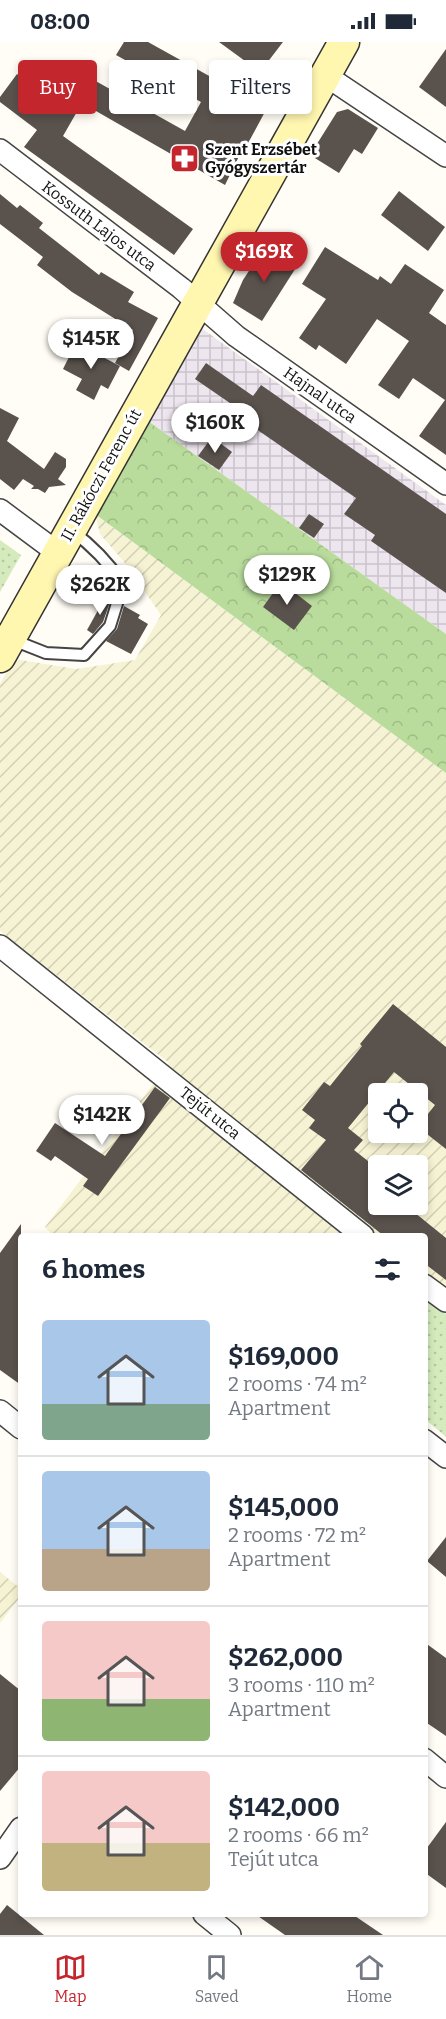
<!DOCTYPE html>
<html lang="en">
<head>
<meta charset="utf-8">
<style>
	:root { --surface:#fff; --page:#f2f2f3; --text:#1f2937; --muted:#747a83; --line:#e0e1e3; --accent:#c4262e }
	body { margin:0; font-family:Bitter,serif; background:var(--page); color:var(--text); height:100vh; display:flex; flex-direction:column; font-size:22px; white-space:nowrap }
	* { box-sizing:border-box; margin:0 }
	p { font-size:20px; color:var(--muted) }
	.icon { flex:none; width:33px; height:33px; fill:none; stroke:currentColor; stroke-width:2; stroke-linecap:round; stroke-linejoin:round }
	.map { position:relative; flex:1; overflow:hidden }
	.sheet { position:absolute; left:18px; top:1191px; width:410px; height:684px; display:flex; flex-direction:column; background:var(--surface); border-radius:6px; box-shadow:0 3px 9px #0003 }
	.sheet>* { flex:none }
	.top-card { position:absolute; left:18px; top:18px; width:411px; height:54px; display:flex; gap:12px }
	.fabs { position:absolute; left:368px; top:1041px; display:grid; gap:12px }
	.fabs a { display:grid; place-items:center; width:60px; height:60px; border-radius:6px; background:var(--surface); box-shadow:0 3px 9px #0003; font-size:30px }
	.price { position:absolute; translate:-50% -51px; padding:0 14px; border-radius:21px; background:#fff; color:#222; font-size:20px; line-height:39px; filter:drop-shadow(0 2px 3px #0008) }
	.price::after { content:''; position:absolute; left:50%; top:36px; width:18px; height:14px; margin-left:-9px; background:inherit; clip-path:polygon(0 0,100% 0,50% 100%) }
	.price.current { background:var(--accent); color:#fff }
	ul { padding:0; list-style:none }
	li { display:flex; align-items:center; gap:18px; height:150px; padding:0 24px }
	li+li { border-top:2px solid var(--line) }
	li span { display:grid; place-items:center; flex:none; width:168px; height:120px; border-radius:6px; color:#555 }
	li>.icon { margin-inline-start:auto }
	span .icon { width:72px; height:72px; fill:#fffc; stroke-width:1 }
	li b { font-size:26px }
	h2 { display:flex; justify-content:space-between; align-items:center; height:72px; padding:0 24px; font-size:26px }
	.tag { padding:0 21px; border-radius:6px; background:var(--surface); box-shadow:0 3px 9px #0003; font-size:21px; line-height:54px }
	.tag.current { background:var(--accent); color:#fff }
	.status { display:flex; justify-content:space-between; align-items:center; height:42px; padding:0 30px; background:var(--surface); direction:ltr }
	.status svg { height:16px; fill:currentColor }
	.dock { display:flex; justify-content:space-around; align-items:center; height:84px; border-top:2px solid var(--line); background:var(--surface); font-size:16px; color:var(--muted) }
	.dock a { display:grid; justify-items:center; gap:3px }
	.dock .current { color:var(--accent) }
	.map>svg:first-child { display:block }
	.industrial { fill:url(#industrial-grid) }
	.farmland { fill:url(#farmland-furrows); fill-rule:evenodd }
	.green { fill:url(#green-dots) }
	.forest { fill:url(#forest-crowns) }
	.building { fill:#5a524d }
	.lines { fill:none; stroke-linecap:round; stroke-linejoin:round }
	.service-casing { stroke:#444; stroke-width:14 }
	.minor-casing { stroke:#444; stroke-width:24 }
	.secondary-casing { stroke:#333; stroke-width:33 }
	.service { stroke:#fff; stroke-width:10 }
	.minor { stroke:#fff; stroke-width:21 }
	.secondary { stroke:#fff6b0; stroke-width:30 }
	.labels { text-anchor:middle; dominant-baseline:central; stroke-width:6; stroke-linejoin:round; paint-order:stroke }
	.poi-label { font-size:16px; font-weight:bold; fill:#111; stroke:#fff; text-anchor:start }
	.street-label { font-size:16px; fill:#111; stroke:#fff }
</style>
</head>
<body>
<div class="status"><b>08:00</b><svg viewBox="0 0 49 12"><path d="M0 12V9h3v3zM5 12V6h3v6zM10 12V3h3v9zM15 12V0h3v12zM26 1h20v11H26zM47 4h2v5h-2z"/></svg></div>
<div class="map">
<svg width="446" height="1893" viewBox="0 0 446 1893">
	<defs>
		<pattern id="industrial-grid" width="8" height="8" patternUnits="userSpaceOnUse" patternTransform="scale(1.5)"><rect width="8" height="8" fill="#eee6ef"/><path d="M0 4h8M4 0v8" fill="none" stroke="#cbc4cc"/></pattern>
		<pattern id="farmland-furrows" width="10" height="10" patternUnits="userSpaceOnUse" patternTransform="scale(1.5)"><rect width="10" height="10" fill="#f6f3d4"/><path d="M-1 1l2-2M0 10L10 0M9 11l2-2" fill="none" stroke="#d2cfb5"/></pattern>
		<pattern id="green-dots" width="8" height="8" patternUnits="userSpaceOnUse" patternTransform="scale(1.5)"><rect width="8" height="8" fill="#d5ebbd"/><path d="M2 2h.1M6 6h.1" fill="none" stroke="#b6c8a1" stroke-width="1.8" stroke-linecap="round"/></pattern>
		<pattern id="forest-crowns" width="20" height="18" patternUnits="userSpaceOnUse" patternTransform="scale(1.5)"><rect width="20" height="18" fill="#b9dc9c"/><path d="M2 6a3 3 0 1 1 6 0M12 15a3 3 0 1 1 6 0" fill="none" stroke="#9ebc85"/></pattern>
	</defs>
	<rect width="100%" height="100%" fill="#fffdf5"/>
	<path class="industrial" d="M200,285L446,463V592L148,379Z"/>
	<g class="farmland">
		<path d="M95,472L446,731V1272L425,1257L424,1194H53L45,1185L169,1021L0,889V642L14,617L76,627L135,618L161,573L124,520L100,492ZM378,1052H417V1090H378ZM378,1124H417V1162H378Z"/>
		<path d="M0,1530L21,1547V1554L0,1581Z"/>
	</g>
	<g class="green">
		<path d="M0,498L21,513L0,550Z"/>
		<path d="M425,1257L446,1272V1395L425,1377Z"/>
	</g>
	<path class="forest" d="M148,379L446,592V731L95,472Z"/>
	<g class="building">
		<path d="M124,0H148L267,66L246,105L244,104L225,143L82,61L63,94L193,187L174,213L24,105L37,88L0,60V55L17,32L27,39L34,29L54,44L67,23L185,89L201,60L116,13Z"/>
		<path d="M219,0H283L260,30Z"/>
		<path d="M446,7V65L419,45Z"/>
		<path d="M348,67L378,86L362,112L354,107L339,131L310,113L337,70Z"/>
		<path d="M399,149L445,185L428,209L381,173Z"/>
		<path d="M0,152L17,166L20,163L43,181L39,186L99,233L101,230L134,250L128,260L158,276L129,329L115,321L133,288L72,250L37,223L43,215L0,182Z"/>
		<path d="M265,204L297,224L262,279L233,261L243,238Z"/>
		<path d="M325,205L378,238L380,234L391,242L405,222L444,248L429,271L446,283V413L419,394L445,358L413,336L399,357L378,343L409,299L377,277L346,322L319,303L316,308L299,296L326,257L302,242Z"/>
		<path d="M76,301L120,324L108,347L101,343L94,358L76,348L82,337L63,327Z"/>
		<path d="M206,321L253,354L261,343L446,472V551L371,499L375,493L344,472L356,456L239,375L243,370L195,337Z"/>
		<path d="M0,366L19,376L7,399L44,427L55,410L66,417V425L58,437L66,443L49,445L45,451L38,447H31L34,444L23,437L14,448L0,437Z"/>
		<path d="M212,395L232,410L219,428L198,414Z"/>
		<path d="M309,472L324,482L314,496L299,486Z"/>
		<path d="M281,540L312,564L294,588L263,565Z"/>
		<path d="M106,554L111,557L103,580L93,592L87,588Z"/>
		<path d="M124,564L140,573L138,576L148,582L131,612L106,599L117,587Z"/>
		<path d="M393,962L446,1005V1107L418,1085L435,1063L394,1030L348,1086L363,1098L354,1108L378,1127V1162H404L446,1196V1238L424,1221V1194H384L301,1128L326,1098L309,1086L315,1078L302,1068L324,1040L330,1044L362,1004L360,1002Z"/>
		<path d="M155,1045L170,1056L98,1154L83,1144L88,1137L55,1114L51,1119L36,1109L55,1081L105,1114Z"/>
		<path d="M21,1182V1343L0,1328V1211Z"/>
		<path d="M446,1495V1535L427,1519Z"/>
		<path d="M424,1600L446,1616V1694L424,1679Z"/>
		<path d="M0,1632L21,1649V1724L0,1749Z"/>
		<path d="M446,1780V1846L424,1830V1810Z"/>
		<path d="M7,1863L44,1893H0V1872Z"/>
		<path d="M255,1872H352L383,1893H285Z"/>
	</g>
	<g class="lines">
		<defs>
			<path id="service" d="M13,598L46,611L84,613L110,584L123,542C108,520 93,504 72,489"/>
			<g id="minor">
				<path d="M325,33L446,114"/>
				<path d="M0,108L181,246L236,294L446,442"/>
				<path d="M0,468L58,511"/>
				<path d="M0,904L363,1194"/>
				<path d="M424,1243L446,1259"/>
				<path d="M0,1369L21,1386"/>
				<path d="M424,1398L446,1415"/>
				<path d="M424,1717L446,1735"/>
				<path d="M0,1816L21,1786"/>
				<path d="M204,1872L230,1893"/>
			</g>
			<path id="secondary" d="M0,615L344,0"/>
		</defs>
		<use href="#service" class="service-casing"/>
		<use href="#minor" class="minor-casing"/>
		<use href="#secondary" class="secondary-casing"/>
		<use href="#service" class="service"/>
		<use href="#minor" class="minor"/>
		<use href="#secondary" class="secondary"/>
	</g>
	<defs>
		<symbol id="pharmacy-square" viewBox="-11 -11 22 22"><rect x="-9" y="-9" width="18" height="18" rx="4" fill="#c4262e" stroke="#fff"/><path d="M-2-6h4v4h4v4h-4v4h-4v-4h-4v-4h4Z" fill="#fff"/></symbol>
	</defs>
	<g fill-rule="evenodd">
		<use href="#pharmacy-square" x="168" y="100" width="33" height="33"/>
	</g>
	<g class="labels">
		<g class="poi-label">
			<text x="205" y="107">Szent Erzsébet<tspan x="205" dy="18">Gyógyszertár</tspan></text>
		</g>
		<g class="street-label">
			<text transform="translate(99 184) rotate(37)">Kossuth Lajos utca</text>
			<text transform="translate(320 353) rotate(35)">Hajnal utca</text>
			<text transform="translate(101 433) rotate(-61)">II. Rákóczi Ferenc út</text>
			<text transform="translate(210 1071) rotate(39)">Tejút utca</text>
		</g>
	</g>
</svg>
<div class="fabs">
<a><svg class="icon" aria-label="locate" viewBox="0 0 24 24"><circle cx="12" cy="12" r="6"/><path d="M12 2v4M12 18v4M2 12h4M18 12h4"/></svg></a>
<a><svg class="icon" aria-label="layers" viewBox="0 0 24 24"><path d="M12 4l9 5-9 5-9-5zM3 14l9 5 9-5"/></svg></a>
</div>
<b class="price current" style="left:264px;top:241px">$169K</b>
<b class="price" style="left:91px;top:328px">$145K</b>
<b class="price" style="left:215px;top:412px">$160K</b>
<b class="price" style="left:287px;top:564px">$129K</b>
<b class="price" style="left:100px;top:574px">$262K</b>
<b class="price" style="left:102px;top:1104px">$142K</b>
<div class="top-card">
<a class="tag current">Buy</a>
<a class="tag">Rent</a>
<a class="tag">Filters</a>
</div>
<section class="sheet">
<h2>6 homes<svg class="icon" aria-label="filters" viewBox="0 0 24 24"><path d="M4 7h16M4 17h16"/><circle cx="9" cy="7" r="2"/><circle cx="15" cy="17" r="2"/></svg></h2>
<ul>
<li><span style="background:linear-gradient(#a9c7e8 70%,#7fa58c 0)"><svg class="icon" aria-label="home" viewBox="0 0 24 24"><path d="M3 11l9-7 9 7M6 9v11h12V9"/></svg></span><div><b>$169,000</b><p>2 rooms · 74 m²</p><p>Apartment</p></div></li>
<li><span style="background:linear-gradient(#a9c7e8 65%,#b9a48a 0)"><svg class="icon" aria-label="home" viewBox="0 0 24 24"><path d="M3 11l9-7 9 7M6 9v11h12V9"/></svg></span><div><b>$145,000</b><p>2 rooms · 72 m²</p><p>Apartment</p></div></li>
<li><span style="background:linear-gradient(#f6c9c9 65%,#8fb573 0)"><svg class="icon" aria-label="home" viewBox="0 0 24 24"><path d="M3 11l9-7 9 7M6 9v11h12V9"/></svg></span><div><b>$262,000</b><p>3 rooms · 110 m²</p><p>Apartment</p></div></li>
<li><span style="background:linear-gradient(#f6c9c9 60%,#c2b280 0)"><svg class="icon" aria-label="home" viewBox="0 0 24 24"><path d="M3 11l9-7 9 7M6 9v11h12V9"/></svg></span><div><b>$142,000</b><p>2 rooms · 66 m²</p><p>Tejút utca</p></div></li>
</ul>
</section>
</div>
<nav class="dock">
<a class="current"><svg class="icon" aria-label="map" viewBox="0 0 24 24"><path d="M3 6l6-2 6 2 6-2v14l-6 2-6-2-6 2zM9 4v14M15 6v14"/></svg>Map</a>
<a><svg class="icon" aria-label="saved" viewBox="0 0 24 24"><path d="M7 4h10v16l-5-4-5 4z"/></svg>Saved</a>
<a><svg class="icon" aria-label="home" viewBox="0 0 24 24"><path d="M3 11l9-7 9 7M6 9v11h12V9"/></svg>Home</a>
</nav>
</body>
</html>
